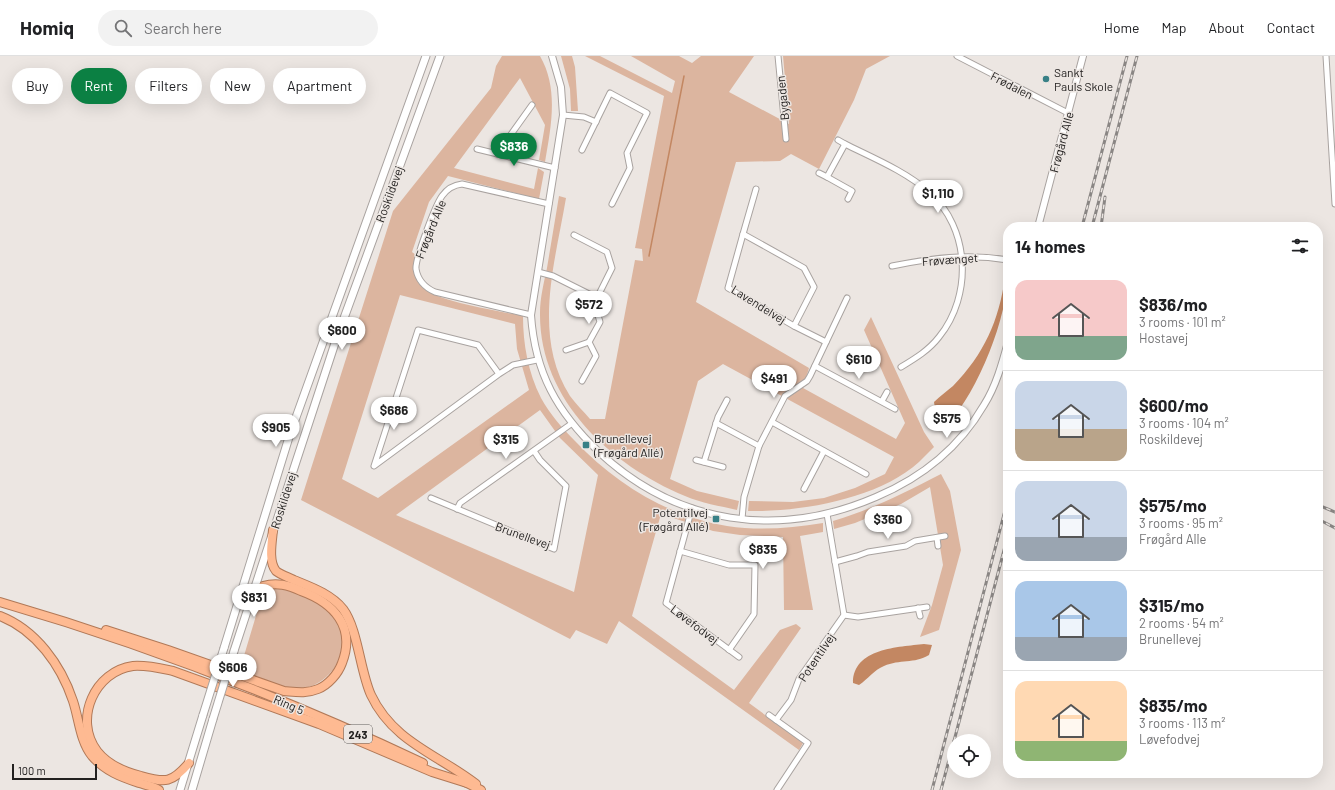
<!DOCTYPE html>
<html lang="en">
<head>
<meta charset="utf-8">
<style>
	:root { --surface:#fff; --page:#f2f2f2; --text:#202124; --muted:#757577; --line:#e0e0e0; --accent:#0b8043 }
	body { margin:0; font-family:Barlow,sans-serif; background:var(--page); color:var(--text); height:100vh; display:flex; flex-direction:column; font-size:15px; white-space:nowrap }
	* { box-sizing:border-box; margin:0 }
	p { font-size:13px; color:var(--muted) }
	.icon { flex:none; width:22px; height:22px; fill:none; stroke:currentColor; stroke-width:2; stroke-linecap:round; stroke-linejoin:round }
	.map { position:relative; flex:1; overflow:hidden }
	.details { position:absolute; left:1003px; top:166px; width:320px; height:556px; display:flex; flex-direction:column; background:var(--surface); border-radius:16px; box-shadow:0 4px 16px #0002 }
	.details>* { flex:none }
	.guide { position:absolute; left:12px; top:12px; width:380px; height:36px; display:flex; gap:8px }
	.fabs { position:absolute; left:947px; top:678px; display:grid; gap:8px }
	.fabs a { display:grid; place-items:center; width:44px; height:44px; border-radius:50%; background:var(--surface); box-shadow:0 4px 16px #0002; font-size:20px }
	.scale { position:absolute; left:12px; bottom:10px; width:85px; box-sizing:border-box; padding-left:4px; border:2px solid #232120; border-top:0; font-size:11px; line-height:14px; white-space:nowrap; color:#232120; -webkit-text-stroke:3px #ece6e2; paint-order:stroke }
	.price { position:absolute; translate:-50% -34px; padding:0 9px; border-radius:14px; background:#fff; color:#222; font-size:13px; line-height:26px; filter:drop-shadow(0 1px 2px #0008) }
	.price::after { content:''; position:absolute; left:50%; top:24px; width:12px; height:9px; margin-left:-6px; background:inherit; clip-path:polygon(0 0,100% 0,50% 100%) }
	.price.selected { background:var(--accent); color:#fff }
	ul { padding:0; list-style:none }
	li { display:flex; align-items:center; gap:12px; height:100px; padding:0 12px }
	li+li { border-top:1px solid var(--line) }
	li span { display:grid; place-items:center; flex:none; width:112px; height:80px; border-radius:12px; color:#555 }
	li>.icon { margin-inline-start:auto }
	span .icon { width:48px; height:48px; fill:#fffc; stroke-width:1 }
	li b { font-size:17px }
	h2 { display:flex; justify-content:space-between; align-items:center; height:48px; padding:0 12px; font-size:17px }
	.chip { padding:0 14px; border-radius:18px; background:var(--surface); box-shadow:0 4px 16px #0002; font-size:14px; line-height:36px }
	.chip.selected { background:var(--accent); color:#fff }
	header { display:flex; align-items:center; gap:24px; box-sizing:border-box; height:56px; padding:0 20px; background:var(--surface); border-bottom:1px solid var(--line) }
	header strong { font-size:19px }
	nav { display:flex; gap:22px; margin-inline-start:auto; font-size:14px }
	.search { width:280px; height:36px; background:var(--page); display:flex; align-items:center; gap:10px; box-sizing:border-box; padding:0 14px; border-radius:22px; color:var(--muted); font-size:15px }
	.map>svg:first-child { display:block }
	.green { fill:#dcb59f; fill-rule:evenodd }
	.water { fill:#c38762 }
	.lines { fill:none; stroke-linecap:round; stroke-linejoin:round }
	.stream { stroke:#c38762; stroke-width:1.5 }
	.minor-casing { stroke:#a9a3a0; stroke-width:7 }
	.tertiary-casing { stroke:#a9a3a0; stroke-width:8 }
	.secondary-casing { stroke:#a9a3a0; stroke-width:9 }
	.trunk-casing { stroke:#b17958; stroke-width:10 }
	.minor { stroke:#fff; stroke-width:5 }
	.tertiary { stroke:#fff; stroke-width:6 }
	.secondary { stroke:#fff; stroke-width:7 }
	.trunk { stroke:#feba92; stroke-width:8 }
	.rail-casing { stroke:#8a8684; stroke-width:3 }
	.rail { stroke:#ece6e2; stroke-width:1.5; stroke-dasharray:4.5; stroke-linecap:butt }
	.secondary-bridge-casing { stroke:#a9a3a0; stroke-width:9; stroke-linecap:butt }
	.secondary-bridge { stroke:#fff; stroke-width:7 }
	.poi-dot { fill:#388086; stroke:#ece6e2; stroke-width:1.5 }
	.labels { text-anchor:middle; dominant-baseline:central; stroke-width:3; stroke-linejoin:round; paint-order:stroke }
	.shield { fill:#ece6e2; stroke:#5f5c5a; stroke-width:1 }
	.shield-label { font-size:11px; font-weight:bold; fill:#232120 }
	.poi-label { font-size:12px; fill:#232120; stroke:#ece6e2; text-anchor:start }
	.street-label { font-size:12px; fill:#232120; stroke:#ece6e2 }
</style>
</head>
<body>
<header>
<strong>Homiq</strong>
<div class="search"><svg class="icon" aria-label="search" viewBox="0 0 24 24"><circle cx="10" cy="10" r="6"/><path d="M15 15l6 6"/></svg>Search here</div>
<nav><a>Home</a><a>Map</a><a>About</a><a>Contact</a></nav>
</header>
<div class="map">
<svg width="1335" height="734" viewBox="0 0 1335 734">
	<rect width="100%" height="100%" fill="#ece6e2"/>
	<g class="green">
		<path d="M502,0H540C559,33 551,71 545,106L539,104L545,69L520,22L454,112L534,133L538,112L544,116L539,143L448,120L429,146L412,196L416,199C414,211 413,222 422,231C437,246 500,255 523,260C523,288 528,316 541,342C550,358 562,372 575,385C616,428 667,460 727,470C760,475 791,472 823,467V476L800,480L813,554H784L783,481L740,479L713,475L661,458L632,560L734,634L780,574L796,568L801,572L749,647L803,687L799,694L619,565L607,588L576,574L570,583L301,444L393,155L491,32L496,10ZM400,239L515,268L517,293L529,334L378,442L342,423ZM540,354L560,382L598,419L574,536L396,459Z"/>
		<path d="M561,0H572L575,11L578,55H571L570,33Z"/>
		<path d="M585,0H600L672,37L675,25L631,0H679L692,7L701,0H754L729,36L789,68L783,0H890L866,13L854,44L819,113L791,98L780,105L736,106L696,246L809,312L803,332L896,383L905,367L864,274L871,261L924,376L934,391C929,396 924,401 919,406C878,443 801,456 748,455L749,445L793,446L824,442L855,432L885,418L894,401L723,308L698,325L670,423L697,435L739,445L737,454C720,450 701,447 685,440C610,409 539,343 540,257C540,242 544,226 547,212C551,188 555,164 559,140L566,142C555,207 532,280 570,340C576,348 584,356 590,363H605L635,204L643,205L642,193L635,192L664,40Z"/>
		<path d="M941,418L950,435L961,494L939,574L920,581L932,549L943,509L930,431L901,448L855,467L834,473L833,465C873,453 904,437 941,418Z"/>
		<path d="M269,531C275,531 282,531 287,533C301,538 328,551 336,562C358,592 328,635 294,633C276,632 257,620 240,613L264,533Z"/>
	</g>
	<g class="water">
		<path d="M1008,216C1008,261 978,335 948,368C940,362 935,356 934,346C940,340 947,335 953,330C984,298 999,265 1005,221Z"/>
		<path d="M924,588L932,589L929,599C914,608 900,603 884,610C874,614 868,623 859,629L853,627C853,592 899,591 924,588Z"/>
	</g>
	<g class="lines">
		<path class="stream" d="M649,200L684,20"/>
		<defs>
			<g id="minor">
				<path d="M778,0L786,83"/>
				<path d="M957,0L1068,57"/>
				<path d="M1326,0L1335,148"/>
				<path d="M563,59L584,61L596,66"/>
				<path d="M838,84L845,88"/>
				<path d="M477,93L555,112"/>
				<path d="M582,94L610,37L647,57L627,97L630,112L612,148"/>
				<path d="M497,98L532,49"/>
				<path d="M819,117L827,121"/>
				<path d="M756,133L743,178L804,212L814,231L794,270L826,286"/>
				<path d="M848,143L852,135L827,121L845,88C873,102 905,115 929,136C970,172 973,239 939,281C929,294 916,302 901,311"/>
				<path d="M743,178L728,232L794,270"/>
				<path d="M892,210C932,202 967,197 1008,204"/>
				<path d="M538,216L553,220L597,242L612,212L607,196L574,179"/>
				<path d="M531,259L435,236C426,232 418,225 416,213C415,203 435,150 442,140C447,133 453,129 462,128L549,148"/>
				<path d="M566,294L589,286L600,266L594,246L597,242"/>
				<path d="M815,310L895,353"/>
				<path d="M499,318L478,289L418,274L374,410L499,318L513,309L537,304"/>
				<path d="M582,325L596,300L589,286"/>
				<path d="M882,345L887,336"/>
				<path d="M772,366L866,418"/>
				<path d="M716,367L759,390"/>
				<path d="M696,404L723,411"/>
				<path d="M704,406L718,361L727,344"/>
				<path d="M804,433L824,395"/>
				<path d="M431,442L554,493L566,430L540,404L534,395"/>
				<path d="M692,452L666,547L739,601"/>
				<path d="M457,453L460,447L571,368"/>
				<path d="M742,463L744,441L759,390L785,340L807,325L810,320L847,242"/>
				<path d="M937,482L938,490"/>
				<path d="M680,495L729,509H755L754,558L729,594"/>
				<path d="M835,506L857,500L868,496L906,490L915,485L945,480"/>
				<path d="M918,552L920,560"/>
				<path d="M844,559L858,561L927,551"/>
				<path d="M769,659L808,687L777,734"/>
				<path d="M776,664L791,644L799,623L844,559L827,458"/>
			</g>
			<g id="tertiary">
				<path d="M552,0L561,31L563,59L531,259C535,317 557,356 599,396C677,469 779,483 876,441C921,422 959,392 984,349C996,330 1002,308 1008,286"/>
				<path d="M1038,171L1083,0"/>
			</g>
			<g id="secondary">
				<path d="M224,592L290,378L426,0"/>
				<path d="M234,595L336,284L440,0"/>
				<path d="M180,734L203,659"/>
				<path d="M192,734L213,663"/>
			</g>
			<g id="trunk">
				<path d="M273,474C272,486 268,505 276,515C281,519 288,521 294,524C311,531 331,538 343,553C358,573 360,615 371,639C393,686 439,699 476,728"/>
				<path d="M0,546C145,588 287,643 423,707"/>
				<path d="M0,560C36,574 61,609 73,645C79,663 80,685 92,700C105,715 121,721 139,727C146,729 153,730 159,734"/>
				<path d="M106,574L168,594L284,635C296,636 306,638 318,633C328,629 338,618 342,607C356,571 334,547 301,535C288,529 277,526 263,530L249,547"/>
				<path d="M189,707C172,727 166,727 141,720C125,716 108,709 97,695C73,663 95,615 133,610C147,609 159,612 173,615L319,668L432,716L467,727"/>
				<path d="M463,725L481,734"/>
			</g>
		</defs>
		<use href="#minor" class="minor-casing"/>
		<use href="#tertiary" class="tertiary-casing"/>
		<use href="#secondary" class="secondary-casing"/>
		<use href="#trunk" class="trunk-casing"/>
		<use href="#minor" class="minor"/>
		<use href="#tertiary" class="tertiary"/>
		<use href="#secondary" class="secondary"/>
		<use href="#trunk" class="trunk"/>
		<defs>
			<g id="rail">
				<path d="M1082,171L1127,0"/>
				<path d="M1092,171L1137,0"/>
				<path d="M1101,171L1105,141"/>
				<path d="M1318,449L1335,456"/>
				<path d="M1318,463L1335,472"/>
				<path d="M954,685L1008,479"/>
				<path d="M932,734L1008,443"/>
				<path d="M941,734L954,685"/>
			</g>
		</defs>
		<use href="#rail" class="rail-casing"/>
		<use href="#rail" class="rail"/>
		<defs>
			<g id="secondary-bridge">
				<path d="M203,659L224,592"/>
				<path d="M213,663L234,595"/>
			</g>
		</defs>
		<use href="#secondary-bridge" class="secondary-bridge-casing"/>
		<use href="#secondary-bridge" class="secondary-bridge"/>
	</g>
	<g class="poi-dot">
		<circle cx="1046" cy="23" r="4"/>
		<rect x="582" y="385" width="8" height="8" rx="2"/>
		<rect x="712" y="459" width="8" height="8" rx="2"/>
	</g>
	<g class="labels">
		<rect class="shield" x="344" y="669" width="28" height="18" rx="3"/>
		<g class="shield-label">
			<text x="358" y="678">243</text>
		</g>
		<g class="poi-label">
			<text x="1054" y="16">Sankt<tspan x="1054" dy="14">Pauls Skole</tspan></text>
			<text x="594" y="382">Brunellevej<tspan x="594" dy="14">(Frøgård Allé)</tspan></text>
			<text x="708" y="456" text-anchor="end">Potentilvej<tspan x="708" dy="14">(Frøgård Allé)</tspan></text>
		</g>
		<g class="street-label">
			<text transform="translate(1012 29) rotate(27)">Frødalen</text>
			<text transform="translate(782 42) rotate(-96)">Bygaden</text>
			<text transform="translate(1061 86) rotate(-75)">Frøgård Alle</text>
			<text transform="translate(389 138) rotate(-70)">Roskildevej</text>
			<text transform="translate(430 173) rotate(-68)">Frøgård Alle</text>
			<text transform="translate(950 203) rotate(-4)">Frøvænget</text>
			<text transform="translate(759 248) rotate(32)">Lavendelvej</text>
			<text transform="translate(283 444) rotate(-72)">Roskildevej</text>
			<text transform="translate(523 479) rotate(20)">Brunellevej</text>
			<text transform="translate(695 568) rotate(37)">Løvefodvej</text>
			<text transform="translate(816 601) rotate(-56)">Potentilvej</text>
			<text transform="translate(289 648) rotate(23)">Ring 5</text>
		</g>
	</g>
</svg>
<div class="fabs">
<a><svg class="icon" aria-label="locate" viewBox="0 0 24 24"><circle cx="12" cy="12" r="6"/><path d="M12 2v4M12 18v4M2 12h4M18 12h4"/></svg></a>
</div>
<div class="scale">100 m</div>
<b class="price selected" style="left:514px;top:111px">$836</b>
<b class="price" style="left:938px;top:158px">$1,110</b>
<b class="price" style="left:589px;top:269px">$572</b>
<b class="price" style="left:342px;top:295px">$600</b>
<b class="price" style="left:859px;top:324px">$610</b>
<b class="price" style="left:774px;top:343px">$491</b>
<b class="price" style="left:394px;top:375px">$686</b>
<b class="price" style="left:947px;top:383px">$575</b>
<b class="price" style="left:276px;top:392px">$905</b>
<b class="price" style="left:506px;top:404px">$315</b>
<b class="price" style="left:888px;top:484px">$360</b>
<b class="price" style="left:763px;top:514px">$835</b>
<b class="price" style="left:254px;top:562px">$831</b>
<b class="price" style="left:233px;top:632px">$606</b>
<div class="guide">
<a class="chip">Buy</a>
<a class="chip selected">Rent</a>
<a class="chip">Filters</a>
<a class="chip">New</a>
<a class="chip">Apartment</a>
</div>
<section class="details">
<h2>14 homes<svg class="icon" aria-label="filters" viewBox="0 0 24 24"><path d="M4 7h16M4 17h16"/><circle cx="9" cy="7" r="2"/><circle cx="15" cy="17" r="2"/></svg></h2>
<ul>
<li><span style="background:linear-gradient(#f6c9c9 70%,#7fa58c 0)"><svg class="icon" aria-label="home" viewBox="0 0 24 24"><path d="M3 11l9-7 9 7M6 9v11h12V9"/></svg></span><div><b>$836/mo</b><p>3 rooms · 101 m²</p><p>Hostavej</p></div></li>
<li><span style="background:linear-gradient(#c9d6e8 60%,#b9a48a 0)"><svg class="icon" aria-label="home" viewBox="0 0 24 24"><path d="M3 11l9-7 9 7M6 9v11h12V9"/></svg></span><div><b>$600/mo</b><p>3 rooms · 104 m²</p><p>Roskildevej</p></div></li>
<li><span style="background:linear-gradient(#c9d6e8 70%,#9aa5b1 0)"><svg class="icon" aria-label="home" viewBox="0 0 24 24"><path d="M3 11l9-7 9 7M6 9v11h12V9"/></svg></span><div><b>$575/mo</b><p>3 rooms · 95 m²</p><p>Frøgård Alle</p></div></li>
<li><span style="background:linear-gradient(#a9c7e8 70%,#9aa5b1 0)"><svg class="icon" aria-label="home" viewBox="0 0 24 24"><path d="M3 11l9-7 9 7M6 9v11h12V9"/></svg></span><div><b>$315/mo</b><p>2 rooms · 54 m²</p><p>Brunellevej</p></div></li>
<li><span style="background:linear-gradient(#ffd9b3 75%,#8fb573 0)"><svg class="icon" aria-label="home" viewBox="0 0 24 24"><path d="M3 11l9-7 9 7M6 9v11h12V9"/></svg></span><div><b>$835/mo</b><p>3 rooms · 113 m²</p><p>Løvefodvej</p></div></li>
</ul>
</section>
</div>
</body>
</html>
